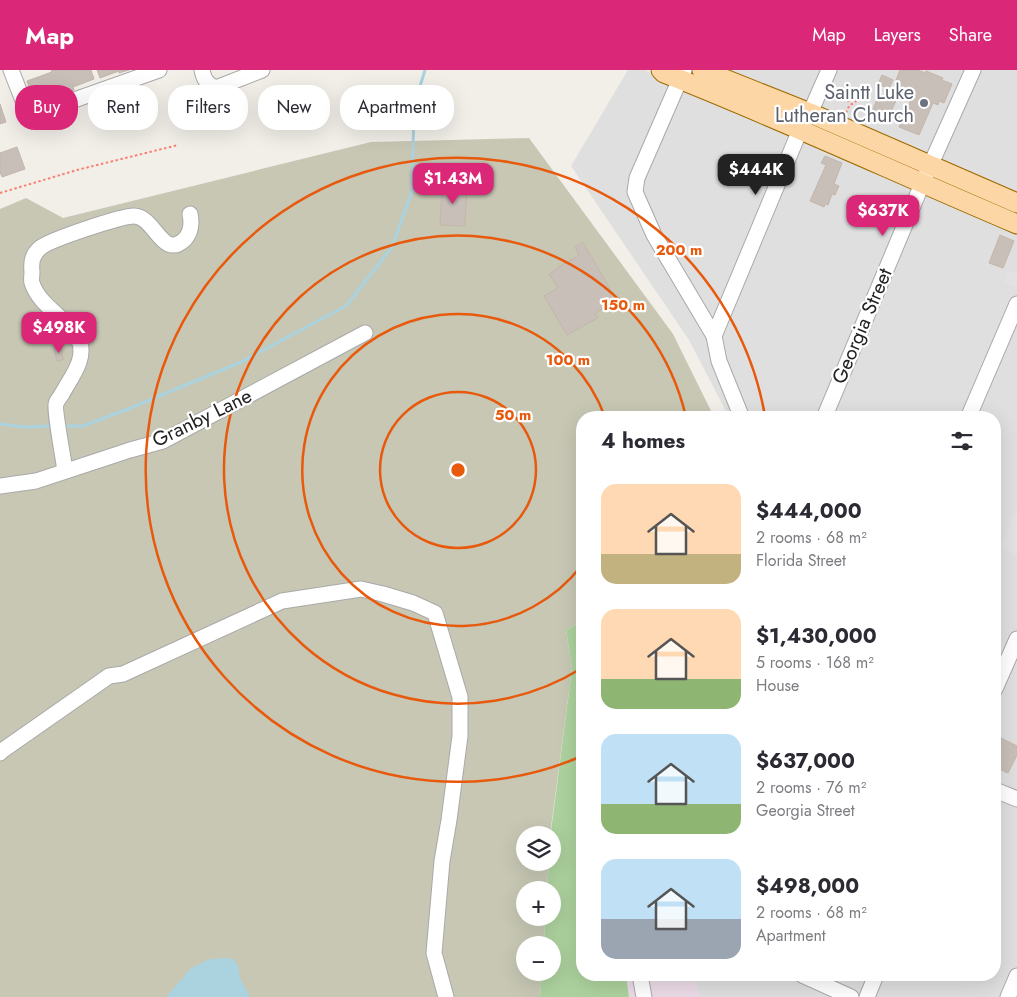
<!DOCTYPE html>
<html lang="en">
<head>
<meta charset="utf-8">
<style>
	:root { --surface:#fff; --page:#f7f7f7; --text:#2b2b33; --muted:#7c7c81; --accent:#db2777 }
	body { margin:0; font-family:Jost,sans-serif; background:var(--page); color:var(--text); height:100vh; display:flex; flex-direction:column; font-size:19px; white-space:nowrap }
	* { box-sizing:border-box; margin:0 }
	p { font-size:16px; color:var(--muted) }
	.icon { flex:none; width:28px; height:28px; fill:none; stroke:currentColor; stroke-width:2; stroke-linecap:round; stroke-linejoin:round }
	.map { position:relative; flex:1; overflow:hidden }
	.details { position:absolute; left:576px; top:341px; width:425px; height:570px; display:flex; flex-direction:column; background:var(--surface); border-radius:20px; box-shadow:0 5px 20px #0002 }
	.details>* { flex:none }
	.banner { position:absolute; left:15px; top:15px; width:475px; height:45px; display:flex; gap:10px }
	.fabs { position:absolute; left:516px; top:756px; display:grid; gap:10px }
	.fabs a { display:grid; place-items:center; width:45px; height:45px; border-radius:50%; background:var(--surface); box-shadow:0 5px 20px #0002; font-size:25px }
	.price { position:absolute; translate:-50% -42px; padding:0 11px; border-radius:10px; background:var(--accent); color:#fff; font-size:16px; line-height:32px; filter:drop-shadow(0 1px 2px #0008) }
	.price::after { content:''; position:absolute; left:50%; top:30px; width:15px; height:11px; margin-left:-8px; background:inherit; clip-path:polygon(0 0,100% 0,50% 100%) }
	.price.active { background:#222; color:#fff }
	ul { padding:0; list-style:none }
	li { display:flex; align-items:center; gap:15px; height:125px; padding:0 25px }
	li span { display:grid; place-items:center; flex:none; width:140px; height:100px; border-radius:15px; color:#555 }
	li>.icon { margin-inline-start:auto }
	span .icon { width:60px; height:60px; fill:#fffc; stroke-width:1 }
	li b { font-size:21px }
	h2 { display:flex; justify-content:space-between; align-items:center; height:60px; padding:0 25px; font-size:21px }
	.tag { padding:0 18px; border-radius:20px; background:var(--surface); box-shadow:0 5px 20px #0002; font-size:18px; line-height:45px }
	.tag.active { background:var(--accent); color:#fff }
	header { display:flex; align-items:center; gap:30px; box-sizing:border-box; height:70px; padding:0 25px; background:var(--accent); color:#fff }
	header strong { font-size:24px }
	nav { display:flex; gap:28px; margin-inline-start:auto; font-size:18px }
	.map>svg:first-child { display:block }
	.residential { fill:#e0dfdf }
	.industrial { fill:#ebdbe8 }
	.construction { fill:#c7c7b4 }
	.forest { fill:#add19e }
	.parking { fill:#e2e2e2 }
	.water { fill:#aad3df }
	.lines { fill:none; stroke-linecap:round; stroke-linejoin:round }
	.stream { stroke:#aad3df; stroke-width:3 }
	.building { fill:#c7bfb8; stroke:#c4b6ab }
	.minor-casing { stroke:#a9a9a9; stroke-width:17 }
	.major-casing { stroke:#a06b00; stroke-width:21 }
	.path { stroke:#fa8072; stroke-width:2; stroke-dasharray:2.5 2.5; stroke-linecap:butt }
	.minor { stroke:#fff; stroke-width:15 }
	.major { stroke:#fcd6a4; stroke-width:19 }
	.ring { fill:none; stroke:#e8590c; stroke-width:2.5 }
	.worship-dot { fill:#6b7280; stroke:#fff; stroke-width:2 }
	.labels { text-anchor:middle; dominant-baseline:central; stroke-width:4.5; stroke-linejoin:round; paint-order:stroke }
	.worship-label { font-size:20px; fill:#5b616d; stroke:#fff; text-anchor:end }
	.street-label { font-size:20px; fill:#222; stroke:#fff }
	.centre { fill:#e8590c; stroke:#fff; stroke-width:2.5 }
	.ring-label { font-size:15px; text-anchor:middle; font-weight:bold; fill:#e8590c; stroke:#fff; stroke-width:4.5; stroke-linejoin:round; paint-order:stroke }
</style>
</head>
<body>
<header>
<strong>Map</strong>
<nav><a>Map</a><a>Layers</a><a>Share</a></nav>
</header>
<div class="map">
<svg width="1017" height="927" viewBox="0 0 1017 927">
	<rect width="100%" height="100%" fill="#f2efe9"/>
	<g class="residential">
		<path d="M628,0H645L1017,160V927H701L691,905H995V348L729,347L689,270L571,96Z"/>
		<path d="M724,0H1017V125Z"/>
	</g>
	<path class="industrial" d="M626,905H691L701,927H629Z"/>
	<path class="construction" d="M529,68L673,264L714,347L582,348V551L566,560L572,598L550,765H525V792L549,793L547,820H525V848H545L544,875H525V902L542,903L540,927H0V139L26,128L63,148L371,72Z"/>
	<path class="forest" d="M582,551V905H626L629,927H540L542,903L552,902V875H544L545,848H552V820H547L549,793L552,792V765H550L551,761L572,598L566,560Z"/>
	<g class="parking">
		<path d="M1008,201L1017,204V213L1015,217L1004,212Z"/>
		<path d="M1017,438V485L1000,477Z"/>
	</g>
	<path class="water" d="M232,888L238,895L240,908L250,927H166L191,898L210,889Z"/>
	<g class="lines">
		<g class="stream">
			<path d="M0,354L24,357L54,356"/>
			<path d="M62,356H83L128,339L241,292L346,236L392,177L412,121L414,36L425,0"/>
		</g>
	</g>
	<g class="building">
		<path d="M51,0H91L94,9L73,17L74,20L53,27V25L34,31L27,11L52,2Z"/>
		<path d="M97,0H129L119,3V1L100,8Z"/>
		<path d="M900,0H918L925,3L926,1L943,8L942,10L952,14L944,33L939,31L938,35L933,33L919,65L899,57L915,20L909,18L908,20L894,15Z"/>
		<path d="M882,5L893,10L889,19L878,14Z"/>
		<path d="M879,24L888,28L889,25L897,28L891,42L895,43L891,51L882,49L881,51L873,48L875,45L871,44Z"/>
		<path d="M0,34L6,52L0,54Z"/>
		<path d="M17,77L25,99L2,107L0,102V83Z"/>
		<path d="M825,86L842,93L834,114L839,116L835,125L832,124L828,135L825,134L824,137L810,131L826,95L821,93Z"/>
		<path d="M442,114L467,116L465,156L440,155Z"/>
		<path d="M1000,165L1014,171L1003,198L989,193Z"/>
		<path d="M583,172L617,231L595,243L598,248L567,265L544,226L558,218L549,204L557,199V198L579,185L575,177Z"/>
		<path d="M61,278L63,290L57,291L54,279Z"/>
		<path d="M999,667L1017,676V685L1008,703L995,697V675Z"/>
	</g>
	<g class="lines">
		<defs>
			<g id="minor">
				<path d="M11,0L29,46L159,0"/>
				<path d="M202,0C204,10 207,14 216,18L262,0"/>
				<path d="M684,0L637,108L635,122L654,165L714,266L719,291L742,348"/>
				<path d="M714,266L800,60L810,43L829,0"/>
				<path d="M824,348L922,114L973,0"/>
				<path d="M968,348L1017,234"/>
				<path d="M65,401C64,391 54,340 56,334C57,330 60,327 62,324C71,307 88,288 78,268C66,247 40,237 32,213C31,210 32,205 32,202C31,192 32,185 40,178C49,170 121,146 134,146C155,146 162,191 185,169C191,162 192,153 190,144"/>
				<path d="M0,416L36,411L130,380L163,371L365,263"/>
				<path d="M995,619L1017,569"/>
				<path d="M0,683L3,680L109,606L123,604L282,531L361,519L383,524L413,533L435,543L460,627V666L449,750L442,791L434,883L446,927"/>
				<path d="M995,720L1017,729"/>
				<path d="M640,905L644,927"/>
				<path d="M802,905L851,927"/>
				<path d="M867,927L876,905"/>
				<path d="M1008,927L1017,906"/>
			</g>
			<g id="major">
				<path d="M661,0L664,3C783,50 899,104 1017,154"/>
				<path d="M702,0L810,43L1017,133"/>
			</g>
		</defs>
		<use href="#minor" class="minor-casing"/>
		<use href="#major" class="major-casing"/>
		<g class="path">
			<circle cx="852" cy="30" r="4"/>
			<path d="M846,43L850,34"/>
			<path d="M0,123L77,100L178,75"/>
		</g>
		<use href="#minor" class="minor"/>
		<use href="#major" class="major"/>
	</g>
	<g class="ring">
		<circle cx="458" cy="400" r="78"/>
		<path d="M582 495A156 156 0 1 1 605 347"/>
		<path d="M582 598A234 234 0 1 1 686 347"/>
		<path d="M582 686A312 312 0 1 1 765 346"/>
	</g>
	<circle class="worship-dot" cx="924" cy="33" r="5"/>
	<g class="labels">
		<g class="worship-label">
			<text x="914" y="22">Saintt Luke<tspan x="914" dy="23">Lutheran Church</tspan></text>
		</g>
		<g class="street-label">
			<text transform="translate(862 256) rotate(-67)">Georgia Street</text>
			<text transform="translate(202 348) rotate(-26)">Granby Lane</text>
		</g>
	</g>
	<circle cx="458" cy="400" r="8" class="centre"/>
	<g class="ring-label">
		<text x="679" y="185">200 m</text>
		<text x="623" y="240">150 m</text>
		<text x="568" y="295">100 m</text>
		<text x="513" y="350">50 m</text>
	</g>
</svg>
<div class="fabs">
<a><svg class="icon" aria-label="layers" viewBox="0 0 24 24"><path d="M12 4l9 5-9 5-9-5zM3 14l9 5 9-5"/></svg></a>
<a>+</a>
<a>−</a>
</div>
<b class="price active" style="left:756px;top:126px">$444K</b>
<b class="price" style="left:453px;top:135px">$1.43M</b>
<b class="price" style="left:883px;top:167px">$637K</b>
<b class="price" style="left:59px;top:284px">$498K</b>
<div class="banner">
<a class="tag active">Buy</a>
<a class="tag">Rent</a>
<a class="tag">Filters</a>
<a class="tag">New</a>
<a class="tag">Apartment</a>
</div>
<section class="details">
<h2>4 homes<svg class="icon" aria-label="filters" viewBox="0 0 24 24"><path d="M4 7h16M4 17h16"/><circle cx="9" cy="7" r="2"/><circle cx="15" cy="17" r="2"/></svg></h2>
<ul>
<li><span style="background:linear-gradient(#ffd9b3 70%,#c2b280 0)"><svg class="icon" aria-label="home" viewBox="0 0 24 24"><path d="M3 11l9-7 9 7M6 9v11h12V9"/></svg></span><div><b>$444,000</b><p>2 rooms · 68 m²</p><p>Florida Street</p></div></li>
<li><span style="background:linear-gradient(#ffd9b3 70%,#8fb573 0)"><svg class="icon" aria-label="home" viewBox="0 0 24 24"><path d="M3 11l9-7 9 7M6 9v11h12V9"/></svg></span><div><b>$1,430,000</b><p>5 rooms · 168 m²</p><p>House</p></div></li>
<li><span style="background:linear-gradient(#bfe0f5 70%,#8fb573 0)"><svg class="icon" aria-label="home" viewBox="0 0 24 24"><path d="M3 11l9-7 9 7M6 9v11h12V9"/></svg></span><div><b>$637,000</b><p>2 rooms · 76 m²</p><p>Georgia Street</p></div></li>
<li><span style="background:linear-gradient(#bfe0f5 60%,#9aa5b1 0)"><svg class="icon" aria-label="home" viewBox="0 0 24 24"><path d="M3 11l9-7 9 7M6 9v11h12V9"/></svg></span><div><b>$498,000</b><p>2 rooms · 68 m²</p><p>Apartment</p></div></li>
</ul>
</section>
</div>
</body>
</html>
